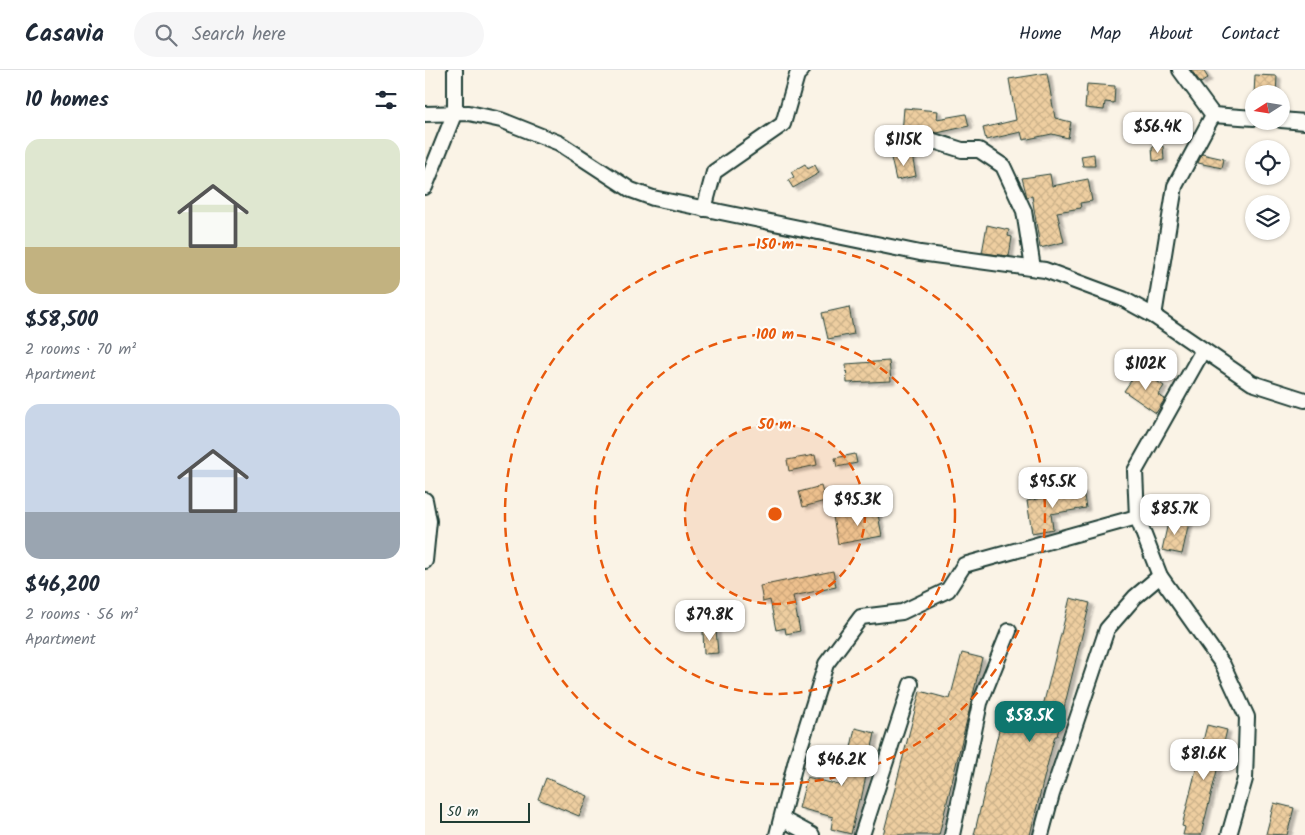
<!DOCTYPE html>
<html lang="en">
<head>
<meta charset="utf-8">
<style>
	:root { --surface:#fff; --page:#f6f6f7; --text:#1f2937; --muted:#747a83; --line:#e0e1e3; --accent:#0f766e }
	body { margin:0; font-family:Kalam,sans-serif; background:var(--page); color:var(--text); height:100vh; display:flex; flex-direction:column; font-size:19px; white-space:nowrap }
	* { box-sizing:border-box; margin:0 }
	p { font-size:16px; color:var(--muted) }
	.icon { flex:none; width:28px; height:28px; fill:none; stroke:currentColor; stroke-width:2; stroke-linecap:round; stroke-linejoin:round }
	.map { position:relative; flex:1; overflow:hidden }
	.panel { display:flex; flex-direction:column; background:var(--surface); width:425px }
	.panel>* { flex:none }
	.needle { width:32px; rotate:258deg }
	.fabs { position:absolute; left:820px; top:15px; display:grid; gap:10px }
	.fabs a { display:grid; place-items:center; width:45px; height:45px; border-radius:50%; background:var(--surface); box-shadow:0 1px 4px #0004; font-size:25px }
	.scale { position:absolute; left:15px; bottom:12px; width:90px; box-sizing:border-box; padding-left:5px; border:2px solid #1f3d34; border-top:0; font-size:14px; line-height:18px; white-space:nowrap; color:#1f3d34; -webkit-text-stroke:4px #fdfcf7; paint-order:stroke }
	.price { position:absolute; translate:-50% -42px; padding:0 11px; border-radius:10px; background:#fff; color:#222; font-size:16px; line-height:32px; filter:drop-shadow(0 1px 2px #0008) }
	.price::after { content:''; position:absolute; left:50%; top:30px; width:15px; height:11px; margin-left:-8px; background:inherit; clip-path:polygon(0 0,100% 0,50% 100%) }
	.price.current { background:var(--accent); color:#fff }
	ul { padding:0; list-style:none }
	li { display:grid; align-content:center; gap:10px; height:265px; padding:0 25px }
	li span { display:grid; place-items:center; height:155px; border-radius:15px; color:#555 }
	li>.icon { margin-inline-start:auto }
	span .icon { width:90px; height:90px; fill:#fffc; stroke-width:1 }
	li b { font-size:21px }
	h2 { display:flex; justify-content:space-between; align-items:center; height:60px; padding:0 25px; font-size:21px }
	header { display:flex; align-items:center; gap:30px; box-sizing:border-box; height:70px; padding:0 25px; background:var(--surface); border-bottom:1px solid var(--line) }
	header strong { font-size:24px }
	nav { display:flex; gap:28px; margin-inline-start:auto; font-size:18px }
	.search { width:350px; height:45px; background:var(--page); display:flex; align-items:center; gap:12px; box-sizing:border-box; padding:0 18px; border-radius:28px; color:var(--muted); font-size:19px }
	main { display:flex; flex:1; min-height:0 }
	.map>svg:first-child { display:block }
	.building { fill:url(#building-cross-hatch); stroke:#1f3d34; filter:url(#shadow) }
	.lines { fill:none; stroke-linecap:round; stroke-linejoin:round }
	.minor-casing { stroke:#1f3d34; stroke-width:18 }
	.minor { stroke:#fdfcf7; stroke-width:14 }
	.ring { fill:none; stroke:#e8590c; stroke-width:2.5; stroke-dasharray:9 6 }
	.centre { fill:#e8590c; stroke:#fdfcf7; stroke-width:2.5 }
	.ring-label { font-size:15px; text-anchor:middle; font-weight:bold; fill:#e8590c; stroke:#fdfcf7; stroke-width:4.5; stroke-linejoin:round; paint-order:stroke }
</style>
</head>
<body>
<header>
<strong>Casavia</strong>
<div class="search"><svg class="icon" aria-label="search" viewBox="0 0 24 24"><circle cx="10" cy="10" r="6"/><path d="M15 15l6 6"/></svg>Search here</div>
<nav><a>Home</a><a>Map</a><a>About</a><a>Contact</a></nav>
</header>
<main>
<section class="panel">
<h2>10 homes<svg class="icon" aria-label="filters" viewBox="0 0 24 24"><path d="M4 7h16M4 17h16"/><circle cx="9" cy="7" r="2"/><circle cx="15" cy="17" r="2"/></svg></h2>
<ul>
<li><span style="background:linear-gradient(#dfe7d0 70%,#c2b280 0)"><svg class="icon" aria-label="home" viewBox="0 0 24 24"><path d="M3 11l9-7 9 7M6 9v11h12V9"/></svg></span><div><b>$58,500</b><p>2 rooms · 70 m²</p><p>Apartment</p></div></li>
<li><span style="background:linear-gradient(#c9d6e8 70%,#9aa5b1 0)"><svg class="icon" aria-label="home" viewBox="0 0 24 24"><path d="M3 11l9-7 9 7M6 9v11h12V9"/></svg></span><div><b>$46,200</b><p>2 rooms · 56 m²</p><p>Apartment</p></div></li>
</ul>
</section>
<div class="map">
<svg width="880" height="765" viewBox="0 0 880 765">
	<defs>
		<pattern id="building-cross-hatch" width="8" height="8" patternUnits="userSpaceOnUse" patternTransform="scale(1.25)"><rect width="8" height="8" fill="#eecea0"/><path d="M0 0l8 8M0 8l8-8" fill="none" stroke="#ccb28a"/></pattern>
		<filter id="shadow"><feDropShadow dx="4" dy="2.5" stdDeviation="1" flood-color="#0004"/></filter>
	</defs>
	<rect width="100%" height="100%" fill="#faf3e6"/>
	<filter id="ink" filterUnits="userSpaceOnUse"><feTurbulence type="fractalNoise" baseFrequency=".02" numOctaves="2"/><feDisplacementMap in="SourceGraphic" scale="10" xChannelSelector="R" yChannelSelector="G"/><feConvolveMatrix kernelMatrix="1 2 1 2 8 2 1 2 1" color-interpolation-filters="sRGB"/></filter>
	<g filter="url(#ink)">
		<g class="building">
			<path d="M766,0H778L783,8L776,13Z"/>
			<path d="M622,3L630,48L646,52L643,68L627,64L598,70L596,62L561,70L558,58L591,50L584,9Z"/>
			<path d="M830,5L852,6L851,24H829Z"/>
			<path d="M662,14L690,16L689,33L680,32L679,40L660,38Z"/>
			<path d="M479,38L513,41L512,49L541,44L544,56L512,63L495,58L488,63H477Z"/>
			<path d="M738,76L739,90L728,91L727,77Z"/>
			<path d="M669,84L670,96H658L656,86Z"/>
			<path d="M777,84L799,89L797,98L773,93Z"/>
			<path d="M487,85L491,106L471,110L466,88Z"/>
			<path d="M380,94L383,99L390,95L394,103L368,118L363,110L369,107L366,102Z"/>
			<path d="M625,104L627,116L663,109L667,131L655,133L656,138L632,142L639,172L615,178L607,126L602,127L597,108Z"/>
			<path d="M562,155L584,160L583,166L587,167L584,186L557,183Z"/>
			<path d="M424,237L429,264L403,269L397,243Z"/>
			<path d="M464,291L466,311L422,313L421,294Z"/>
			<path d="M714,299L739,316L733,325L740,329L731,343L699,321Z"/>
			<path d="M430,384L432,393L412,397L410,388Z"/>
			<path d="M390,385L392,395L364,401L362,390Z"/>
			<path d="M396,416L400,431L378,437L374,422Z"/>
			<path d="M658,420L661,438L626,444L628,459L607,463L602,431Z"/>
			<path d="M452,439L457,466L413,474L408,447Z"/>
			<path d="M744,448L764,453L757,484L737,480Z"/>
			<path d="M408,501L411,517L368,526L375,561L361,564L360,558L351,560L345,530L338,532L335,516Z"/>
			<path d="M645,528L665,533L632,666H630L621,700L605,765H549L580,635L616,644Z"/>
			<path d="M291,560L293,583L279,584L278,561Z"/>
			<path d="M537,583L557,588L514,765H458L495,621L525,629Z"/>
			<path d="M782,655L802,660L776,765H758L760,757L757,756Z"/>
			<path d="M430,658L450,663L436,730L434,729L426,764L406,759L408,747L374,738L382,707L418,716Z"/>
			<path d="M121,708L163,726L154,746L113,729Z"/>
			<path d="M849,733L869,738L862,765L841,764Z"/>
		</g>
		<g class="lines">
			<defs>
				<g id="minor">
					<path d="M0,44L44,43L76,50L134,73L206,120L228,128L495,183L620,200L698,229L729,246L827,313L880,330"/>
					<path d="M788,45L829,48"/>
					<path d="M856,50L880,52"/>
					<path d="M496,67L537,80H554L578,96L599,141L608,198"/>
					<path d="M0,117L30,42V0"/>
					<path d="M279,139L289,102L358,54L372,5L377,0"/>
					<path d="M729,246L750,116L788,45L755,0"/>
					<path d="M778,280L710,401L712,447L735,506L798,595L822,647L820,709L804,765"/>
					<path d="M0,430L4,451L0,491"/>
					<path d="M357,749L387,765"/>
					<path d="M352,765L371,690L401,594L436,547L477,542L523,520L539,495L712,447"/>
					<path d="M437,765L486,614"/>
					<path d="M527,765L555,633L584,561"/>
					<path d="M616,765L627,724L682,559L710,527L735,506"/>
				</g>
			</defs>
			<use href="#minor" class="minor-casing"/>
			<use href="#minor" class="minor"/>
		</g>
	</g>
	<circle cx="350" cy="444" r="90" fill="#e8590c" fill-opacity=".12"/>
	<g class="ring">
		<circle cx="350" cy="444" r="90"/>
		<circle cx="350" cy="444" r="180"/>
		<circle cx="350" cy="444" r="270"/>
	</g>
	<circle cx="350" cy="444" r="8" class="centre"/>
	<g class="ring-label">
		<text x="350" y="179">150 m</text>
		<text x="350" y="269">100 m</text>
		<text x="350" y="359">50 m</text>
	</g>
</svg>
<div class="fabs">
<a><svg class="needle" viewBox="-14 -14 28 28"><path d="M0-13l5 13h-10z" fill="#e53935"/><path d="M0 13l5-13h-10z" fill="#747a83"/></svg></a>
<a><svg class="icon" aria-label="locate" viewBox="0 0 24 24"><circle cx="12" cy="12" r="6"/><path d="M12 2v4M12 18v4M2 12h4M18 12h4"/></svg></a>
<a><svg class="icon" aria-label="layers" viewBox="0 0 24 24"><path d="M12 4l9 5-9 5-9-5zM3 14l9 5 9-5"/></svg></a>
</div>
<div class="scale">50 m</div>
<b class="price" style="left:733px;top:84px">$56.4K</b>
<b class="price" style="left:479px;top:97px">$115K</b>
<b class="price" style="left:721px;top:321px">$102K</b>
<b class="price" style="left:628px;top:439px">$95.5K</b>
<b class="price" style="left:433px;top:457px">$95.3K</b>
<b class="price" style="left:750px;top:466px">$85.7K</b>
<b class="price" style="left:285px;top:572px">$79.8K</b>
<b class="price current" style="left:605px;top:673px">$58.5K</b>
<b class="price" style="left:779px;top:711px">$81.6K</b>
<b class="price" style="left:417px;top:717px">$46.2K</b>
</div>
</main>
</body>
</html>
